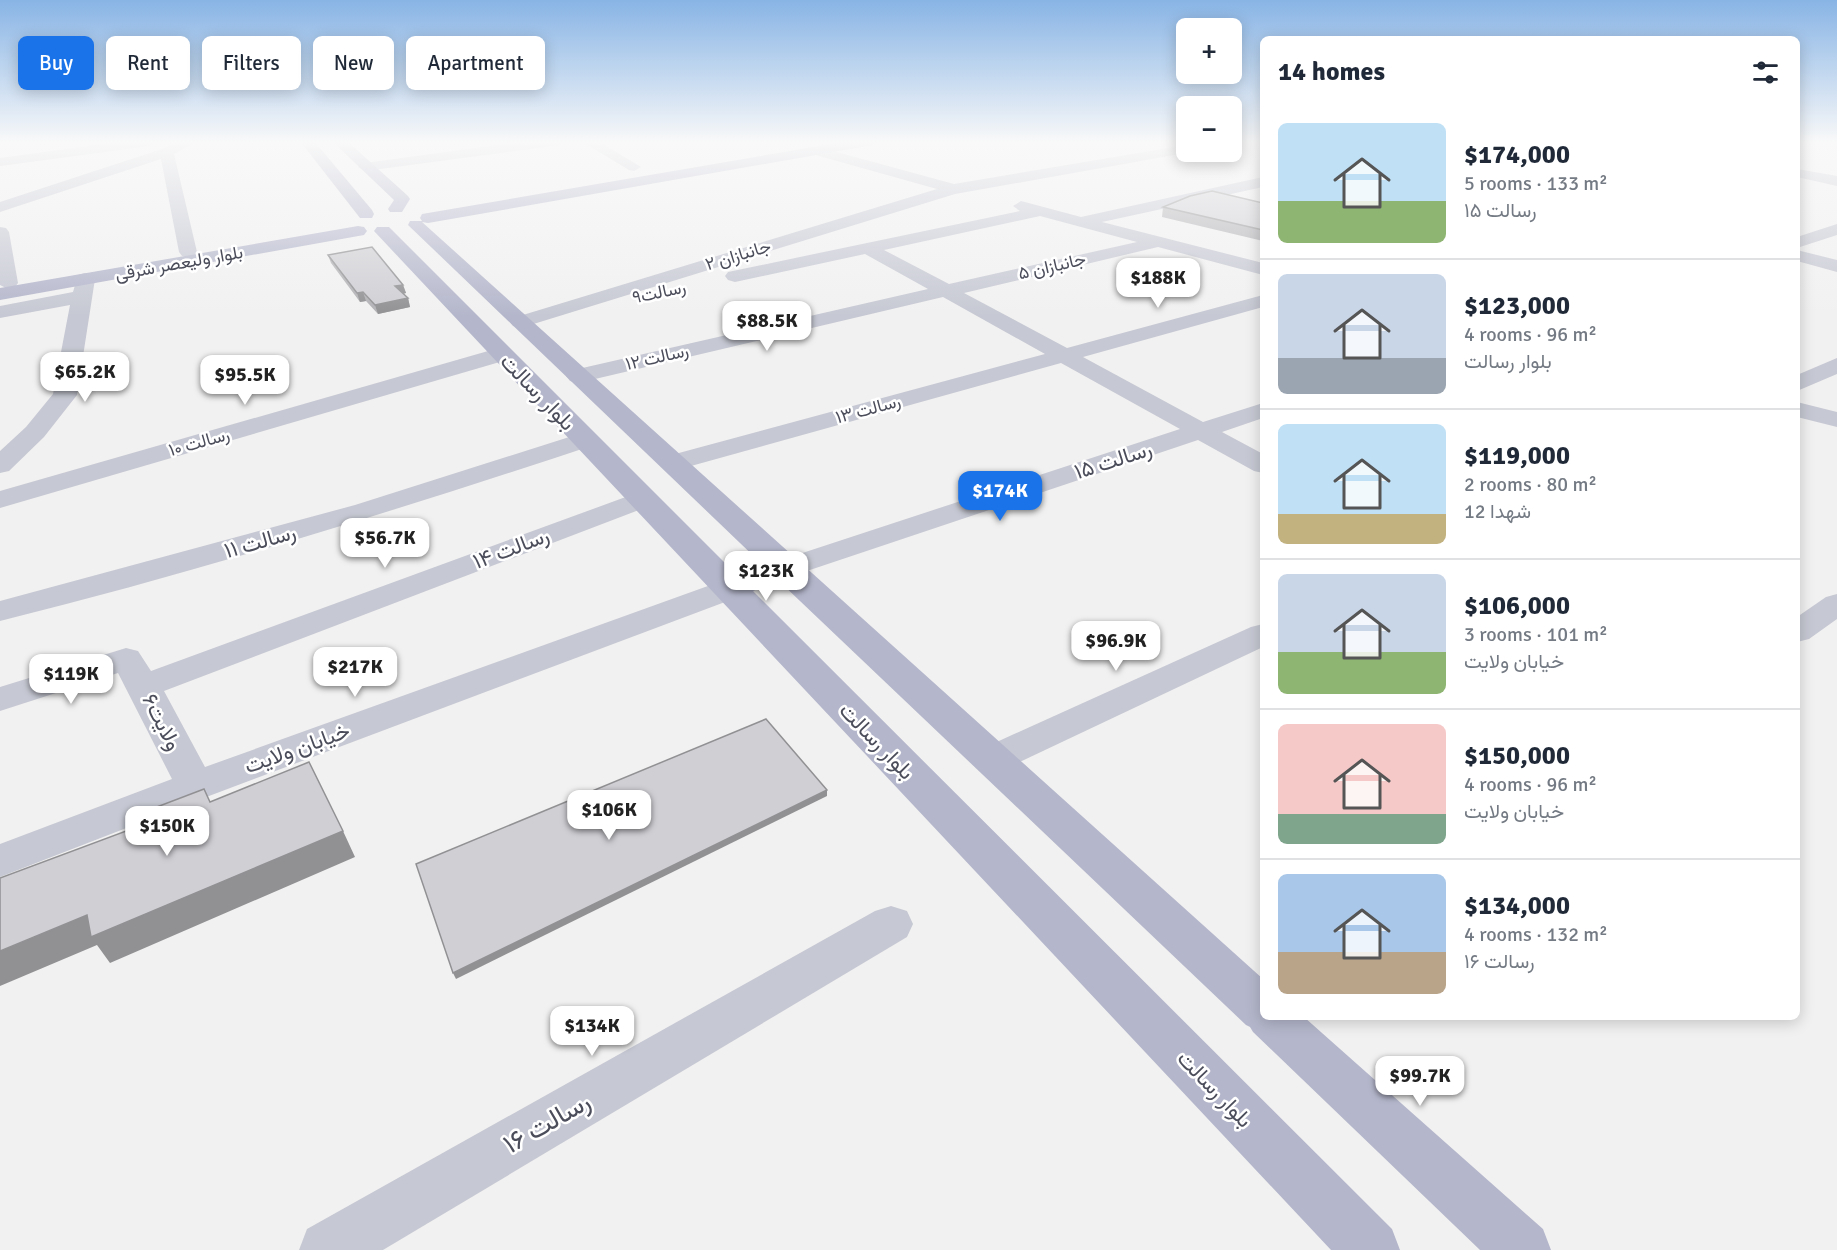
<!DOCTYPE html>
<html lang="en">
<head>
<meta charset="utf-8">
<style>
	:root { --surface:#fff; --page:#f2f2f3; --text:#1f2937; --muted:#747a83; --line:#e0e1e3; --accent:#1a73e8 }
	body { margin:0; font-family:Signika,Vazirmatn,sans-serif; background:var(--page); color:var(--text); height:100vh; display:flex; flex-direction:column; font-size:22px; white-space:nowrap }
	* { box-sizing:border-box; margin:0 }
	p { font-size:20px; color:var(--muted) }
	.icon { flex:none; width:33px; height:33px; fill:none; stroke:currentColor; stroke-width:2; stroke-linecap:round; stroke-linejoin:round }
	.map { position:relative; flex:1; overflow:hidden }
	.sheet { position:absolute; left:1260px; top:36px; width:540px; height:984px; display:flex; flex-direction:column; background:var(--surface); border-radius:9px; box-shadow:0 3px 15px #0003 }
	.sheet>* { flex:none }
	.top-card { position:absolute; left:18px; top:36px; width:570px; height:54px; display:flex; gap:12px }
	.buttons { position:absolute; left:1176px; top:18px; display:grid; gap:12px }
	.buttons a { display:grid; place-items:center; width:66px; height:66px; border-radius:9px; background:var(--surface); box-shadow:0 3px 15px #0003; font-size:30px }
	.price { position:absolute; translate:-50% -51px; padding:0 14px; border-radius:12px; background:#fff; color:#222; font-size:20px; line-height:39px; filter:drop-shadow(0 2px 3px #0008) }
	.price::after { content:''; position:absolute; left:50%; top:36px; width:18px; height:14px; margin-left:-9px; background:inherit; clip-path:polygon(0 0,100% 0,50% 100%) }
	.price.active { background:var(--accent); color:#fff }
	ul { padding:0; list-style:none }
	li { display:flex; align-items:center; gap:18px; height:150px; padding:0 18px }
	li+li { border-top:2px solid var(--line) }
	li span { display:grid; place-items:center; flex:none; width:168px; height:120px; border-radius:9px; color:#555 }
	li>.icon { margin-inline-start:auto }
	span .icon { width:72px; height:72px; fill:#fffc; stroke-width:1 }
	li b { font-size:26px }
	h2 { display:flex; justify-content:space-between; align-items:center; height:72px; padding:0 18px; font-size:26px }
	.chip { padding:0 21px; border-radius:9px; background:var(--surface); box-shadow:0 3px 15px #0003; font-size:21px; line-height:54px }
	.chip.active { background:var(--accent); color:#fff }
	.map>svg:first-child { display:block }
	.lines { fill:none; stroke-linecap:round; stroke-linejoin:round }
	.minor { fill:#c6c8d3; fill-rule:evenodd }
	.major { fill:#b4b6cb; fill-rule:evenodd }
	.wall { fill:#b2b2b6 }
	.shaded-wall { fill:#919194 }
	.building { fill:#cfcfd4; stroke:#919194; stroke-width:1.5 }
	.labels { text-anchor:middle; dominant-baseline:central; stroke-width:5; stroke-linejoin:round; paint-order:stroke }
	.far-street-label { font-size:18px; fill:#4b4d5b; stroke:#fff }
	.street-label { font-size:22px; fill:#4b4d5b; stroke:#fff }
	.near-street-label { font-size:27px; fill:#4b4d5b; stroke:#fff }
</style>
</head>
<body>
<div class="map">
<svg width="1837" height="1250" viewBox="0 0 1837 1250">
	<rect width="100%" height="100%" fill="#f2f1f1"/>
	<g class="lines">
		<g class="minor">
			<path d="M125,141L157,142L150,146L0,166V158Z"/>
			<path d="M179,141H198L174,154L197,252L194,256H182L179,252L161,159L0,212V202L162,149Z"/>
			<path d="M527,141H567L560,145L365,171L358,167L365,163Z"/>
			<path d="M581,141H598L641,167L634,171L629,170Z"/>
			<path d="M1186,145V152H1191L955,194L527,326L520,328L513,326L510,322L513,318L937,189L812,154L810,151L812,148H822L954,184Z"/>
			<path d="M1797,169L1837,176V186L1797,177Z"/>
			<path d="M1263,177V187L1102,222L1263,263V275L1158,247L964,293L1067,348L1263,295V307L1083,357L1203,422L1263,403V418L1222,432L1263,454V473L1254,471L1198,440L786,578L775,576L771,569L775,562L1180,429L1061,363L673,471L664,469L660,463L664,457L1045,354L943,297L578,383L570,381L566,376L570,371L578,369L928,289L865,254L735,282L728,280L725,276L728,272L1020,211L1013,206L1021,201L1081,217ZM1040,216L1137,242L949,284L884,250Z"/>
			<path d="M1837,224V235L1797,248V237Z"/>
			<path d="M0,227L6,228L9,232L18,283L15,287L8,289L0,285Z"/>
			<path d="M1797,250L1837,260V272L1797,261Z"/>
			<path d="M85,273L92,275L95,279L77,395L44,437L9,471L0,473V451L26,427L53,394L70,305L0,318V306L73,292L78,275Z"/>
			<path d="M502,347L510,349L513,354L510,359L0,508V491Z"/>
			<path d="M1837,358V374L1797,391V375Z"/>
			<path d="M1797,402L1837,412V427L1797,417Z"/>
			<path d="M585,432L594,435L598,440L594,445C398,510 201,571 0,621V601L355,505Z"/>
			<path d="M642,491L652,493L656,499L652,505L164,691L205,767L719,582L730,580L741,582L746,589L741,596L209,796L0,877V844L172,779L118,673L0,711V687L126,648L138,651L151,671Z"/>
			<path d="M1837,594V619L1809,639L1797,642V617L1826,597Z"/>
			<path d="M1263,624V647L1007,768L993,772L979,768L974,759L979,750L1251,627Z"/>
			<path d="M891,906L907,911L913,924L907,937L383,1250H299L307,1229L875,911Z"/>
		</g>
		<g class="major">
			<path d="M300,141H314L372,210L374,214L372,218H360Z"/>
			<path d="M332,141H347L408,196L410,199L402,212H390L388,209L394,200Z"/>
			<path d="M848,141H880L873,145L428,223L422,222L1263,979V1017H1304L1543,1229L1551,1250H1480L1253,1032L1250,1027L1246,1025L780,582L753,591L1392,1229L1400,1250H1331L374,231L377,227H389L738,576L764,566L408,225L410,221H422L420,218L422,214L428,213Z"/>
			<path d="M358,226L364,227L367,231L364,235L0,300V288Z"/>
		</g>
	</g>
	<g class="wall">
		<path d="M1263,203V241L1162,217L1163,207Z"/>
		<path d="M328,255L403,285L406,293L403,294L408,298L410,307L378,314L366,301L360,302L331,263Z"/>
	</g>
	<g class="shaded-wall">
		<path d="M403,285L406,293L398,295L395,286Z"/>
		<path d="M363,292L366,301L360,302L357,293Z"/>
		<path d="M408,298L410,307L378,314L375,305Z"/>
		<path d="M827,790V796L456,979L453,973Z"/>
		<path d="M343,831L355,857L110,963L97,945L0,986V951L87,915Z"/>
	</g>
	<g class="building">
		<path d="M1212,191L1263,203V230L1163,207L1190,196Z"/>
		<path d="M372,247L403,285L395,286L408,298L375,305L363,292L357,293L328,255Z"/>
		<path d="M766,719L827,790L453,973L416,864Z"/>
		<path d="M309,762L343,831L91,937L87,915L0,951V878L129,830L133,816L204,789L210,802Z"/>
	</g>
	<linearGradient id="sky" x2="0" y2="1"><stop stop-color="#88b4e5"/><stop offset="0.45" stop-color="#f9f9f9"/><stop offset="1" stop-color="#f9f9f9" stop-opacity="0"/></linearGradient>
	<rect width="1837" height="316" fill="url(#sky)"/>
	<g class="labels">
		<g class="far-street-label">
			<text transform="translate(738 255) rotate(-17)">جانبازان ۲</text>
			<text transform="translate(179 263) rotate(-10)">بلوار ولیعصر شرقی</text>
			<text transform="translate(1052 266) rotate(-13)">جانبازان ۵</text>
			<text transform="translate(659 292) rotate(-12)">رسالت۹</text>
			<text transform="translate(657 357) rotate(-13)">رسالت ۱۲</text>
			<text transform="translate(868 409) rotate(-15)">رسالت ۱۳</text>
			<text transform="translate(199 442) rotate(-16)">رسالت ۱۰</text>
		</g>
		<g class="street-label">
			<text transform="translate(538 392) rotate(46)">بلوار رسالت</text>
			<text transform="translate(1113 460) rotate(-18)">رسالت ۱۵</text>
			<text transform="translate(260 541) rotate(-16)">رسالت ۱۱</text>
			<text transform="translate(511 548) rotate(-21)">رسالت ۱۴</text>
			<text transform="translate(162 722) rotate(63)">ولایت۶</text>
			<text transform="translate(877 741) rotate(46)">بلوار رسالت</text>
			<text transform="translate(297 748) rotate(-20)">خیابان ولایت</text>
			<text transform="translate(1215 1089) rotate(46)">بلوار رسالت</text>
		</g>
		<g class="near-street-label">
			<text transform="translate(547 1123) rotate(-30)">رسالت ۱۶</text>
		</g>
	</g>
</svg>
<div class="buttons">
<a>+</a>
<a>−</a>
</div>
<b class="price" style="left:1158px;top:309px">$188K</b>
<b class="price" style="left:767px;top:352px">$88.5K</b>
<b class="price" style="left:85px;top:403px">$65.2K</b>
<b class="price" style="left:245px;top:406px">$95.5K</b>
<b class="price active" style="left:1000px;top:522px">$174K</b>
<b class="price" style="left:385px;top:569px">$56.7K</b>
<b class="price" style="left:766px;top:602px">$123K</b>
<b class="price" style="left:1116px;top:672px">$96.9K</b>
<b class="price" style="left:355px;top:698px">$217K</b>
<b class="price" style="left:71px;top:705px">$119K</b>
<b class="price" style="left:609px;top:841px">$106K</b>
<b class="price" style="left:167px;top:857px">$150K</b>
<b class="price" style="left:592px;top:1057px">$134K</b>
<b class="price" style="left:1420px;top:1107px">$99.7K</b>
<div class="top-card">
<a class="chip active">Buy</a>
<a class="chip">Rent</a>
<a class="chip">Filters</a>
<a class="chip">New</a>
<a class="chip">Apartment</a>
</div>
<section class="sheet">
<h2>14 homes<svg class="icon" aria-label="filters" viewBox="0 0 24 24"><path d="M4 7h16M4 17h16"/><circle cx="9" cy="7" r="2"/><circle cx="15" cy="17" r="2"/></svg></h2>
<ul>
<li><span style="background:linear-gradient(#bfe0f5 65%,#8fb573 0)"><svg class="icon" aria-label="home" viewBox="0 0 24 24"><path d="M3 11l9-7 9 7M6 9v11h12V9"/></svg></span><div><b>$174,000</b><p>5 rooms · 133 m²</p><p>رسالت ۱۵</p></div></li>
<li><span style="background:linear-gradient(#c9d6e8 70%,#9aa5b1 0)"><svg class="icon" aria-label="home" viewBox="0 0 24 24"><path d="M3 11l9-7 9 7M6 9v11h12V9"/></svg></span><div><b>$123,000</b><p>4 rooms · 96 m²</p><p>بلوار رسالت</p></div></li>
<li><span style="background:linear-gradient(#bfe0f5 75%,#c2b280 0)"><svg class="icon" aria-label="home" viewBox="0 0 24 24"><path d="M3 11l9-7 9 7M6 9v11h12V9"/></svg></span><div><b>$119,000</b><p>2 rooms · 80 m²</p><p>شهدا 12</p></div></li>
<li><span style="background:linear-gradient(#c9d6e8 65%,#8fb573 0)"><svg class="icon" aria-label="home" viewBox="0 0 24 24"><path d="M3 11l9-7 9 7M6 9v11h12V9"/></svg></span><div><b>$106,000</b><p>3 rooms · 101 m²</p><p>خیابان ولایت</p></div></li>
<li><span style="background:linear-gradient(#f6c9c9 75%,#7fa58c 0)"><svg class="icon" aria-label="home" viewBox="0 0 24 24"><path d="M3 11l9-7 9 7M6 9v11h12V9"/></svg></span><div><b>$150,000</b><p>4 rooms · 96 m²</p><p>خیابان ولایت</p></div></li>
<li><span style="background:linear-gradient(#a9c7e8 65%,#b9a48a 0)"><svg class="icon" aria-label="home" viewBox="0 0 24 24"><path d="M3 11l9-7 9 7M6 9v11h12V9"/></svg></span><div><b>$134,000</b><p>4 rooms · 132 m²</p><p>رسالت ۱۶</p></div></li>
</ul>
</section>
</div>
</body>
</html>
